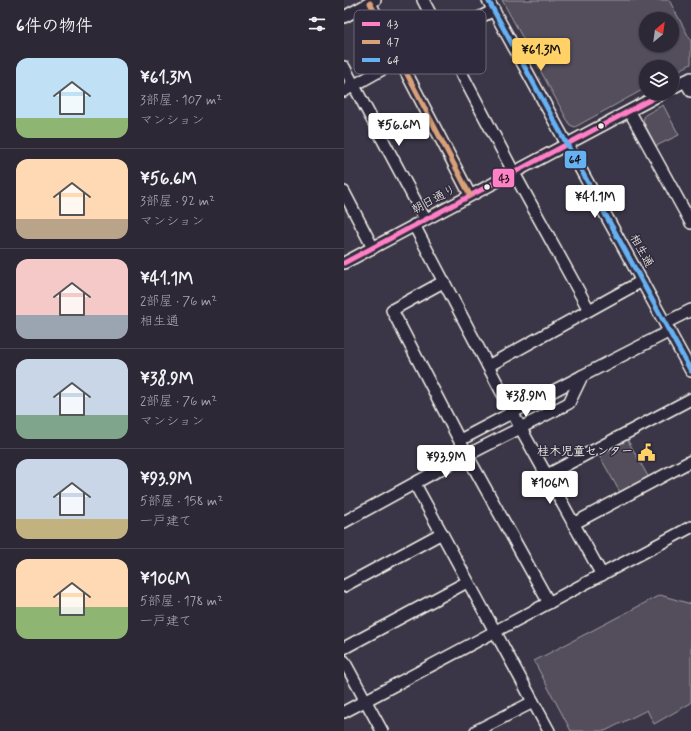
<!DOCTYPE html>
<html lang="ja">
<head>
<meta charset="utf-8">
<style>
	:root { --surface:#2c2835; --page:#34303d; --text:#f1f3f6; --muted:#a6a6ad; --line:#484450; --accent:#ffd166 }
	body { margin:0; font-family:Mynerve,"Klee One",sans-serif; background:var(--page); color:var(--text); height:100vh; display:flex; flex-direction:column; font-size:15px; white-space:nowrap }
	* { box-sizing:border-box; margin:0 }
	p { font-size:13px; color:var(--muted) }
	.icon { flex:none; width:22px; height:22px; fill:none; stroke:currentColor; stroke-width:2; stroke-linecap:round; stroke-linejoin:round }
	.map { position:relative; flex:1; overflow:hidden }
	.panel { display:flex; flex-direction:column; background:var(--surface); width:344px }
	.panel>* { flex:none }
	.needle { width:26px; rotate:29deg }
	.tools { position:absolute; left:295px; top:12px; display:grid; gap:8px }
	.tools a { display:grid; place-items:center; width:40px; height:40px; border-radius:50%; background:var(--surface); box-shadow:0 1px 3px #0004,0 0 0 1px var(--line); font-size:20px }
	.price { position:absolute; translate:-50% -34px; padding:0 9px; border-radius:4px; background:#fff; color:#222; font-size:13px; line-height:26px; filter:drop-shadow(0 1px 2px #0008) }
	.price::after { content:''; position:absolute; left:50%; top:24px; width:12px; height:9px; margin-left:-6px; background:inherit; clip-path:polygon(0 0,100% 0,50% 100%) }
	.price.active { background:var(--accent); color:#111 }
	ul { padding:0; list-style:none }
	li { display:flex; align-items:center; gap:12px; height:100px; padding:0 16px }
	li+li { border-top:1px solid var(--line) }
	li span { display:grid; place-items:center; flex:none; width:112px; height:80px; border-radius:12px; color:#555 }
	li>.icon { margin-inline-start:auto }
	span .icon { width:48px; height:48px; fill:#fffc; stroke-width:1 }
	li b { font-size:17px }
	h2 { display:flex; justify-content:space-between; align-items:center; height:48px; padding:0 16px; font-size:17px }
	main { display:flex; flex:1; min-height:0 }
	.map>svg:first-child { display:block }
	.green { fill:#534e5c; stroke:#a4a0a2; fill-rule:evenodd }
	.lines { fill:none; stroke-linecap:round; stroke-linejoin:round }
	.minor-casing { stroke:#f4f1e8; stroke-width:14 }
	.minor { stroke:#2f2a3d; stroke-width:11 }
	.bus-1-casing { stroke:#2f2a3d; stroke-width:8 }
	.bus-2-casing { stroke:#2f2a3d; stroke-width:8 }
	.bus-3-casing { stroke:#2f2a3d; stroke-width:8 }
	.bus-1 { stroke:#ff80c5; stroke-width:5 }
	.bus-2 { stroke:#d9a179; stroke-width:5 }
	.bus-3 { stroke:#66b1f2; stroke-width:5 }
	.bus-dot { fill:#f4f1e8; stroke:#2f2a3d; stroke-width:1.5 }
	.labels { text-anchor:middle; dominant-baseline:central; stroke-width:3; stroke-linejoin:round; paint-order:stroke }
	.street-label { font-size:12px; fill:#f4f1e8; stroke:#2f2a3d }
	.poi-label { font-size:12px; font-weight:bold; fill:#f4f1e8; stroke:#2f2a3d; text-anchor:end }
	.key { fill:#2f2a3d; stroke:#6a6670; stroke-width:1 }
	.key-label { font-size:11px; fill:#f4f1e8 }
	.line-badge { stroke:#2f2a3d; stroke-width:1.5 }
	.pale-badge-label { font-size:11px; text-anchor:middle; font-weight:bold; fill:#111 }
</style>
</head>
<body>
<main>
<section class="panel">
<h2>6件の物件<svg class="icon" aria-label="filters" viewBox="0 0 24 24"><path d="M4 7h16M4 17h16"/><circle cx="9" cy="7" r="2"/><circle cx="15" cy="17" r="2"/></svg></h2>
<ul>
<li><span style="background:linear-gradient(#bfe0f5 75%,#8fb573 0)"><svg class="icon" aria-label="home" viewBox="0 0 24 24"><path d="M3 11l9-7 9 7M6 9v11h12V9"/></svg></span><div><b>¥61.3M</b><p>3部屋 · 107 m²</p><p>マンション</p></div></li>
<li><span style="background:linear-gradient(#ffd9b3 75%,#b9a48a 0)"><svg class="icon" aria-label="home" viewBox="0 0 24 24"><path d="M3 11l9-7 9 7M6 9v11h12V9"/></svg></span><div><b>¥56.6M</b><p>3部屋 · 92 m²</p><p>マンション</p></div></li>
<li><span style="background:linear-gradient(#f6c9c9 70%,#9aa5b1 0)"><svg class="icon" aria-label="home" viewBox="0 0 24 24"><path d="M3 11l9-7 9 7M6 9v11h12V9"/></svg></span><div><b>¥41.1M</b><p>2部屋 · 76 m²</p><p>相生通</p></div></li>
<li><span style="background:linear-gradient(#c9d6e8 70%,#7fa58c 0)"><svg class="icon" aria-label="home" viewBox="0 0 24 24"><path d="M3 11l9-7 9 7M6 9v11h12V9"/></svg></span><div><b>¥38.9M</b><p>2部屋 · 76 m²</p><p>マンション</p></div></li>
<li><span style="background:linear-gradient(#c9d6e8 75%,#c2b280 0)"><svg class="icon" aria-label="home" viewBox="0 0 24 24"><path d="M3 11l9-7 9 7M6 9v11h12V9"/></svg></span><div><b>¥93.9M</b><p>5部屋 · 158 m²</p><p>一戸建て</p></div></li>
<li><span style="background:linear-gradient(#ffd9b3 60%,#8fb573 0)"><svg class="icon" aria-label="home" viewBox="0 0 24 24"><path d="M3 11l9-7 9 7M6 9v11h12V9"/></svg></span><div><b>¥106M</b><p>5部屋 · 178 m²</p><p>一戸建て</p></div></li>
</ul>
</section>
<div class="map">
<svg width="347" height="731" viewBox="0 0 347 731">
	<rect width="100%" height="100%" fill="#3b3647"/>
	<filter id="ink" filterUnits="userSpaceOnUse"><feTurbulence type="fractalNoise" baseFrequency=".025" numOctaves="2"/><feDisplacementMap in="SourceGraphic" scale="8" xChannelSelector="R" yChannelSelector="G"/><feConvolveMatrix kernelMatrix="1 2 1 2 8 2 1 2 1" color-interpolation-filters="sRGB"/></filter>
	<g filter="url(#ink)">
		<g class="green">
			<path d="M158,0H325L347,41V64L328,74V67H302V88L231,127L226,125ZM302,19H328V45H302Z"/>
			<path d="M319,105L335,135L312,146L299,121L301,115Z"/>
			<path d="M283,439L305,478L277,494L255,455Z"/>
			<path d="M316,595L347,604V703L310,724L303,710L261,731H227L190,661Z"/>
		</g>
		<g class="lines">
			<defs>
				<g id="minor">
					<path d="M79,0L170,173L245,310"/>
					<path d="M144,0L347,371"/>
					<path d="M26,3L126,195"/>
					<path d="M0,17L31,0"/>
					<path d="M0,67L81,219"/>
					<path d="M341,81L347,91"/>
					<path d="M328,88L347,78"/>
					<path d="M0,91L55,60L150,10"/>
					<path d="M286,112L347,223"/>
					<path d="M0,192L29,248"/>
					<path d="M70,225L176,427L258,575"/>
					<path d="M0,263L319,93"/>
					<path d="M99,282L48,310L123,455L205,603"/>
					<path d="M321,323L347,310"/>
					<path d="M144,366L298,281"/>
					<path d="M116,440L238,376"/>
					<path d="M203,475L347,399"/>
					<path d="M71,484L205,731"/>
					<path d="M0,522L102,466L225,403L238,376L326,331"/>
					<path d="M229,524L347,461"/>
					<path d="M0,586L98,533"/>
					<path d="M0,648L123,582"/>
					<path d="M0,661L38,731"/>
					<path d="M0,712L347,527"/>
					<path d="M132,731L189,702"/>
				</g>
			</defs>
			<use href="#minor" class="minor-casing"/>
			<use href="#minor" class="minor"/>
			<defs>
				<path id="bus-1" d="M0,263L319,93"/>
				<path id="bus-2" d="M26,3L126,195"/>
				<path id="bus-3" d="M144,0L347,371"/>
			</defs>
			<use href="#bus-1" class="bus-1-casing"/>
			<use href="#bus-2" class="bus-2-casing"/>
			<use href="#bus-3" class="bus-3-casing"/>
			<use href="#bus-1" class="bus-1"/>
			<use href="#bus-2" class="bus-2"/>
			<use href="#bus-3" class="bus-3"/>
		</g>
	</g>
	<defs>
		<symbol id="civic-bare" viewBox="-9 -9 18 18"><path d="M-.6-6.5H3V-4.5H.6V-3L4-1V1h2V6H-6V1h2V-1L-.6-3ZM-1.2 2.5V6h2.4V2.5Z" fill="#ffd166" stroke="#2f2a3d" stroke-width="2.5" paint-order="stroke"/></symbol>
	</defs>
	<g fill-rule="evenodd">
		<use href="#civic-bare" x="290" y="440" width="25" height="25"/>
	</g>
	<g class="bus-dot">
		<circle cx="257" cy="126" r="3.5"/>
		<circle cx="143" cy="187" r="3.5"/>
	</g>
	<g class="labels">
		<g class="street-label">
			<text transform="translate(90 200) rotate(-28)">朝日通り</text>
			<text transform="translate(297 251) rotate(61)">相生通</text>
		</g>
		<g class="poi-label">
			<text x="289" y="452">桂木児童センター</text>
		</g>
	</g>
	<rect x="10" y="10" width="132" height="64" rx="6" class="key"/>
	<rect x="18" y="22" width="18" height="4" fill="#ff80c5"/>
	<rect x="18" y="40" width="18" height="4" fill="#d9a179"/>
	<rect x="18" y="58" width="18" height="4" fill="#66b1f2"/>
	<g class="key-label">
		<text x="43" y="28">43</text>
		<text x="43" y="46">47</text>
		<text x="43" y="64">64</text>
	</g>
	<g class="line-badge">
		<rect x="220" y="150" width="23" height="19" rx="4" fill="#66b1f2"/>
		<rect x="148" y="168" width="23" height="20" rx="4" fill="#ff80c5"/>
	</g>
	<g class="pale-badge-label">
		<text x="231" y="163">64</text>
		<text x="160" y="182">43</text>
	</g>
</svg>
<div class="tools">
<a><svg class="needle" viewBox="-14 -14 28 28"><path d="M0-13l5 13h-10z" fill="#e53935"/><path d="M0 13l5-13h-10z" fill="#a6a6ad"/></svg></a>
<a><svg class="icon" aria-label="layers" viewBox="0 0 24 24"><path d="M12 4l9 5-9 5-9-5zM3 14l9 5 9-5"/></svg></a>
</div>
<b class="price active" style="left:197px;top:72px">¥61.3M</b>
<b class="price" style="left:55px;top:147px">¥56.6M</b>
<b class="price" style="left:251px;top:219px">¥41.1M</b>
<b class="price" style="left:182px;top:418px">¥38.9M</b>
<b class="price" style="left:102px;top:479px">¥93.9M</b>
<b class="price" style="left:206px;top:505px">¥106M</b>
</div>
</main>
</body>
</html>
